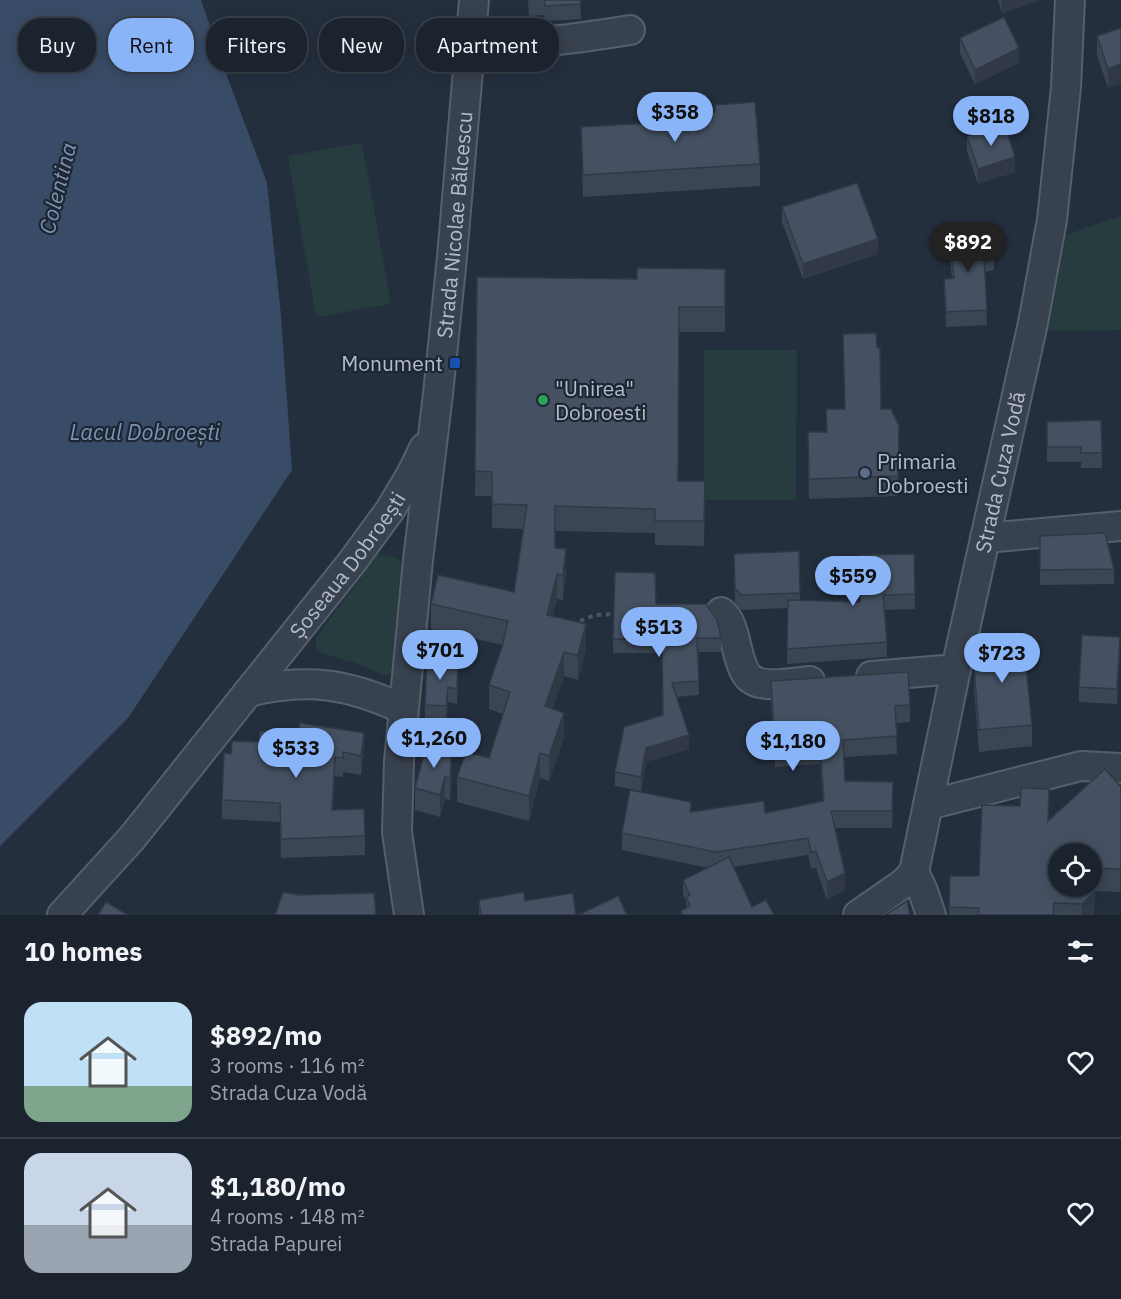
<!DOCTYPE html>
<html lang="en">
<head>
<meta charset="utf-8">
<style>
	:root { --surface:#1b232e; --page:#242b36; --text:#f1f3f6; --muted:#a0a4aa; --line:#39404a; --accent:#8ab4f8 }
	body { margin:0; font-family:"IBM Plex Sans",sans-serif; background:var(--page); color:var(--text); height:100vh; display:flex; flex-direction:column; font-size:22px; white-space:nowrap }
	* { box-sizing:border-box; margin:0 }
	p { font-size:20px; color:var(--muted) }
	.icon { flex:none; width:33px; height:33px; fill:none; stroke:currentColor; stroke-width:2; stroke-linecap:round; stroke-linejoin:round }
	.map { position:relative; height:915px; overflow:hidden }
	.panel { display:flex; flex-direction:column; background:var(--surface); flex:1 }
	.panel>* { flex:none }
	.top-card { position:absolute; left:18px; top:18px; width:600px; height:54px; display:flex; gap:12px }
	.controls { position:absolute; left:1048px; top:843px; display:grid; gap:12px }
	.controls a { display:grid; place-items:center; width:54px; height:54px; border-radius:50%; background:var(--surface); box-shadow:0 3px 15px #0003,0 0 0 2px var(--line); font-size:30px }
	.price { position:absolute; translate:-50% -51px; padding:0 14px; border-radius:21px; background:var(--accent); color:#111; font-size:20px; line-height:39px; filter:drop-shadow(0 2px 3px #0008) }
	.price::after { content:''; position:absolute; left:50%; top:36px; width:18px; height:14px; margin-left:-9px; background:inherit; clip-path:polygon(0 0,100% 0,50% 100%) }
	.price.current { background:#222; color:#fff }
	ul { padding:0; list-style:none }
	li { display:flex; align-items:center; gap:18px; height:150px; padding:0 24px }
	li+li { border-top:2px solid var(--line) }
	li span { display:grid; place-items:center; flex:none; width:168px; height:120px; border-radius:18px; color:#555 }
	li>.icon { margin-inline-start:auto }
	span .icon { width:72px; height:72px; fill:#fffc; stroke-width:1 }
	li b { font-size:26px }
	h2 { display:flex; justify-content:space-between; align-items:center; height:72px; padding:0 24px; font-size:26px }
	.chip { padding:0 21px; border-radius:24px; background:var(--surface); box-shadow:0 3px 15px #0003,0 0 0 2px var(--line); font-size:21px; line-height:54px }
	.chip.current { background:var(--accent); color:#111 }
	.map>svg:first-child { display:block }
	.green { fill:#263c3f }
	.water { fill:#394c67 }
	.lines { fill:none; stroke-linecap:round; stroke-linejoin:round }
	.minor-casing { stroke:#565f6c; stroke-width:32 }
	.path { stroke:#44595c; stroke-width:4; stroke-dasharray:4.5 4.5; stroke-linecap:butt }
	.minor { stroke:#38414e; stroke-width:28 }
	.wall { fill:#3b4654 }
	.shaded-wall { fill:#303945 }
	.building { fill:#455162; stroke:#303945; stroke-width:1.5; fill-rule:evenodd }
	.transit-dot { fill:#1a4fb4; stroke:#1d2633; stroke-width:2 }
	.leisure-dot { fill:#2e9e5b; stroke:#1d2633; stroke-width:2 }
	.service-dot { fill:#5c6f8a; stroke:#1d2633; stroke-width:2 }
	.labels { text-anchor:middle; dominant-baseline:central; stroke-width:4.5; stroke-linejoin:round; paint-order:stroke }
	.street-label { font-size:21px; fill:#b4bcc9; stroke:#1d2633 }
	.poi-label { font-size:21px; fill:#b4bcc9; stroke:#1d2633; text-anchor:start }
	.water-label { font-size:22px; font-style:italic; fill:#7c92b1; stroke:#1d2633 }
</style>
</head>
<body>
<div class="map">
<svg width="1121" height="915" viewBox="0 0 1121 915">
	<rect width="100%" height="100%" fill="#242f3e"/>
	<g class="green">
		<path d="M362,143L391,304L316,317L288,156Z"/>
		<path d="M1121,216V330L1049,331L1065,235Z"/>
		<path d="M704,350H797L796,500H704Z"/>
		<path d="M378,554L398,559L401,564L392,670L391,674L386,676L355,663L322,653C316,649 315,645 316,638Z"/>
	</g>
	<path class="water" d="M0,0H201L228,79L267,183L281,316L292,470L128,718L0,846Z"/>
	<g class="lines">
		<defs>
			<g id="minor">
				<path d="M470,42C527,46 574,39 630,30"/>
				<path d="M985,538L1121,526"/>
				<path d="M721,612C729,618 731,626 734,636C737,647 739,661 745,672C755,692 792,682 810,681"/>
				<path d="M871,676L956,669"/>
				<path d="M248,692C307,677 349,684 403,709"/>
				<path d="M928,805L1081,766L1121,768"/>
				<path d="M914,872L923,891L931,915"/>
				<path id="s1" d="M62,915L132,838L352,562L390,510L412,473L424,448"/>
				<path id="s2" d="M409,915L397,832L399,761L418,560L438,394L452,257L474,0"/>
				<path id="s3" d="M858,915L904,883L914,872L956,669L1033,323L1052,220L1066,87L1070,0"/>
			</g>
		</defs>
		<use href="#minor" class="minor-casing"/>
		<path class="path" d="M580,621L595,615L618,614"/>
		<use href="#minor" class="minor"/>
	</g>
	<g class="wall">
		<path d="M528,0H580L581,19L545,21L544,15L529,16Z"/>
		<path d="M998,0H1041L1002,13Z"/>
		<path d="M1121,28L1108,88L1097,55V36Z"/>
		<path d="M960,38L1019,63L975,84L960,53Z"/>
		<path d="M682,113L760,164V186L583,197L581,127L682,121Z"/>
		<path d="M967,136L1015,172L978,184L967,151Z"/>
		<path d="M782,207L878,254L803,279L782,222Z"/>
		<path d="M949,238L994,256V270L985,272L987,325L946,327L944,279L952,278L949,253Z"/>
		<path d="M725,269V332H679L678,481H705L704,546L655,545V533L555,531V548L566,574L563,600L557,599L553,616L586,648L578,680L564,676L552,709L564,737L549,781L540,778L529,821L457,802V777L489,758L503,714L489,709V685L503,645L431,629V604L514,592L523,529L492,528V496H475L477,277L637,279Z"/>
		<path d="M877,348L881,409L899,426L898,496L809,499L808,432H826V409H844Z"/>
		<path d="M1101,420L1102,468H1081V462H1047V422Z"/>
		<path d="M1040,536L1114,569V584L1040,585Z"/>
		<path d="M799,551L800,601L859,602L914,554L915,609L884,610L887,642V657L787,664L788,608L741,610L735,603L734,554Z"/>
		<path d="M656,604L721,638V652H698L699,695L676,697L689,749L646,762L641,791L615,786V772L662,715V653H613V639Z"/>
		<path d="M1120,652L1117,704L1079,702V687Z"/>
		<path d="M974,668L1032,725V746L979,752L974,689Z"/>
		<path d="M458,678L457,704L448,702L446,721L425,720V705Z"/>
		<path d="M771,681L910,705V722L896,723L897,754L844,757L845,781L893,799L892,828H835L845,890L827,900L816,868L811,869L808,855L733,867L752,907L774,915H681V911L686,909V900L683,895V880L708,868L622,850V833L691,812L765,813L823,801L820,764L775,767L771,699Z"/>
		<path d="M364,752L361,775L343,772V777L335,776L333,810L365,836V855L281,858L280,822L222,819V800L231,754Z"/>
		<path d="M452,773L450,800L445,799L440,817L415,810V788Z"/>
		<path d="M1121,787L1120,892L1095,891L1094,915H949L950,876H979L1049,820Z"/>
		<path d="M479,900L525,901L576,915H479Z"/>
	</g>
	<g class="shaded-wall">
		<path d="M1002,0H1041L1002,13Z"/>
		<path d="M1019,48V63L975,84V70Z"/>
		<path d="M1121,64V84L1108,88V69Z"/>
		<path d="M1015,157V172L978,184V169Z"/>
		<path d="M878,239V254L803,279V264Z"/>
		<path d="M566,549V574L563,600V575Z"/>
		<path d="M557,574V599L547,640V615Z"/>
		<path d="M586,624V648L578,680V655Z"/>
		<path d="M1120,637V652L1117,704V689Z"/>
		<path d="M564,652V676L545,731V706Z"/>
		<path d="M458,663V678L457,704V689Z"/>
		<path d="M448,687V702L446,721V706Z"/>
		<path d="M564,713V737L549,781V756Z"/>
		<path d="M364,733V752L361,775V756Z"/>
		<path d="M689,735V749L646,762L641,791V777L646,748Z"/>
		<path d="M452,751V773L450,800V778Z"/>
		<path d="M540,753V778L529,821V796Z"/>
		<path d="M335,757V776L332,829V810Z"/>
		<path d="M445,777V799L440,817V795Z"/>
		<path d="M1095,868L1094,915H1082V904Z"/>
		<path d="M1121,868V891L1120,892V869Z"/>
		<path d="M845,873V890L827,900V882Z"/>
	</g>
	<g class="building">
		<path d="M544,0H580L581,4L545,6Z"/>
		<path d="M1004,17L1019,48L975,70L960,38Z"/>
		<path d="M1121,28V64L1108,69L1097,36Z"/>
		<path d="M755,102L760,164L583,175L581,127L683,121L682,113L715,112V105Z"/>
		<path d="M1005,125L1015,157L978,169L967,136Z"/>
		<path d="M857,183L878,239L803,264L782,207Z"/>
		<path d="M991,233L994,256L984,257L987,310L946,312L944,279L954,278L949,238Z"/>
		<path d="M637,268L725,269V307H679L678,481H705L704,521H655V509L555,506V548L566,549L563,575L557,574L547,615L586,624L578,655L564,652L545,706L564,713L549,756L540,753L529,796L457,777L466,752L489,758L510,692L489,685L502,647L508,621L431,604L438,575L514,592L527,505L492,504V472L475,471L477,277L637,279Z"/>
		<path d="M876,333L877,348H880L881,409H891L899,426L898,476L809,479L808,432H827L826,409H845L843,334Z"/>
		<path d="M1101,420L1102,453H1081V447H1047V422Z"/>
		<path d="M1105,533L1114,569L1040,570V536Z"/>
		<path d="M799,551L800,593L741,595L735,588L734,554Z"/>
		<path d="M914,554L915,594L883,595L887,642L787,649L788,600L860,602L859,555Z"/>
		<path d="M615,572L655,573L656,604H706L717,620L721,638H697L699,681L672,683L689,735L646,748L641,777L615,772L624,727L663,715L662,639H613Z"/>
		<path d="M1023,635L1032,725L979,730L974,668L982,639Z"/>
		<path d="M1082,635L1120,637L1117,689L1079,687Z"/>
		<path d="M427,658L458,663L457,689L448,687L446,706L425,705Z"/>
		<path d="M908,672L910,705L895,706L897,736L843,740L845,781L893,782L892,811H831L845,873L827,882L816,851L811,852L808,838L716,852L622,833L630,790L691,802L690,812L764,801L765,813L824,801L820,747L775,750L771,681Z"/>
		<path d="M300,723L364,733L361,756L343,752V758L335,757L332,810L364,809L365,836L281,839L280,803L222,800L224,753L231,754L232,741L259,742L260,731L298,732Z"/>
		<path d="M427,744L452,751L450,778L445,777L440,795L415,788Z"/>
		<path d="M1105,769L1121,787V868L1120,869L1095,868L1094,893L1082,904L1054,903L1053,915H978L979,908L949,907L950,876H979L982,805L1020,806L1021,788L1049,789L1048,821ZM1059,854H1092V886H1059Z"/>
		<path d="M729,857L752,907L766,900L774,915H683L681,911L690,906L686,897L690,895L683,880Z"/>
		<path d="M283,892L298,895L374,893L376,915H275Z"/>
		<path d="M524,892L525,901L573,893L576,915H481L479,900Z"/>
		<path d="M618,896L627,915H578Z"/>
		<path d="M907,901L910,915H885Z"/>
		<path d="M106,902L128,915H98Z"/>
	</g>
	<rect class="transit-dot" x="449" y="357" width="12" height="12" rx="3"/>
	<circle class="leisure-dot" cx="543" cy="400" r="6"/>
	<circle class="service-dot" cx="865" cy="473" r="6"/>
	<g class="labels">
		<g class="street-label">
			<text stroke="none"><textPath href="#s2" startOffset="694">Strada Nicolae Bălcescu</textPath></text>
			<text stroke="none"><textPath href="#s3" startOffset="480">Strada Cuza Vodă</textPath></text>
			<text stroke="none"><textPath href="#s1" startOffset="452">Șoseaua Dobroești</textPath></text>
		</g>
		<g class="poi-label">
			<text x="443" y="363" text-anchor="end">Monument</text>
			<text x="555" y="388">"Unirea"<tspan x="555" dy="24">Dobroesti</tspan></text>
			<text x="877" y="461">Primaria<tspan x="877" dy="24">Dobroesti</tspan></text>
		</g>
		<g class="water-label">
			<text transform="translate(57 188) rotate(-76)">Colentina</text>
			<text x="145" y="431">Lacul Dobroești</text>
		</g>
	</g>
</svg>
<div class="controls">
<a><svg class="icon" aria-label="locate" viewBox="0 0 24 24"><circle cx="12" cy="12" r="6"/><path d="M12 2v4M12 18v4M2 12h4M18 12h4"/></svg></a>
</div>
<b class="price" style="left:675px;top:143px">$358</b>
<b class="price" style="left:991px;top:147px">$818</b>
<b class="price current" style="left:968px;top:273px">$892</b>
<b class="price" style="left:853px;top:607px">$559</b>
<b class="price" style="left:659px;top:658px">$513</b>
<b class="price" style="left:440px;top:681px">$701</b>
<b class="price" style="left:1002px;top:684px">$723</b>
<b class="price" style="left:434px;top:769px">$1,260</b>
<b class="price" style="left:793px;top:772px">$1,180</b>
<b class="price" style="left:296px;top:779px">$533</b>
<div class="top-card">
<a class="chip">Buy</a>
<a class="chip current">Rent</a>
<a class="chip">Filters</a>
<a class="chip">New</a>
<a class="chip">Apartment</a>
</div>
</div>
<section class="panel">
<h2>10 homes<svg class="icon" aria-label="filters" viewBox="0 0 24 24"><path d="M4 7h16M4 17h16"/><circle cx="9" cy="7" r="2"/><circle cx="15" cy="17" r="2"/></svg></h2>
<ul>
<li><span style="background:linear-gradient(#bfe0f5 70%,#7fa58c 0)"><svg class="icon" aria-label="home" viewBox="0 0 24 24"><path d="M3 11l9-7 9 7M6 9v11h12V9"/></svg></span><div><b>$892/mo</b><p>3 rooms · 116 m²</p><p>Strada Cuza Vodă</p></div><svg class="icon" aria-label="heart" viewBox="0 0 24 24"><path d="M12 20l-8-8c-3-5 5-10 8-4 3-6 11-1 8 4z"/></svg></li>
<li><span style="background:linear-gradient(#c9d6e8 60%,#9aa5b1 0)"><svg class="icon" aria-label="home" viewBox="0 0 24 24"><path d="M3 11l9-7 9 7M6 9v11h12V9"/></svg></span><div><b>$1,180/mo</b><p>4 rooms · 148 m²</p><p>Strada Papurei</p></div><svg class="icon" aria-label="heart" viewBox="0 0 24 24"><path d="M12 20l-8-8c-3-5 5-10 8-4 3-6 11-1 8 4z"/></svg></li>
</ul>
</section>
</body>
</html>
